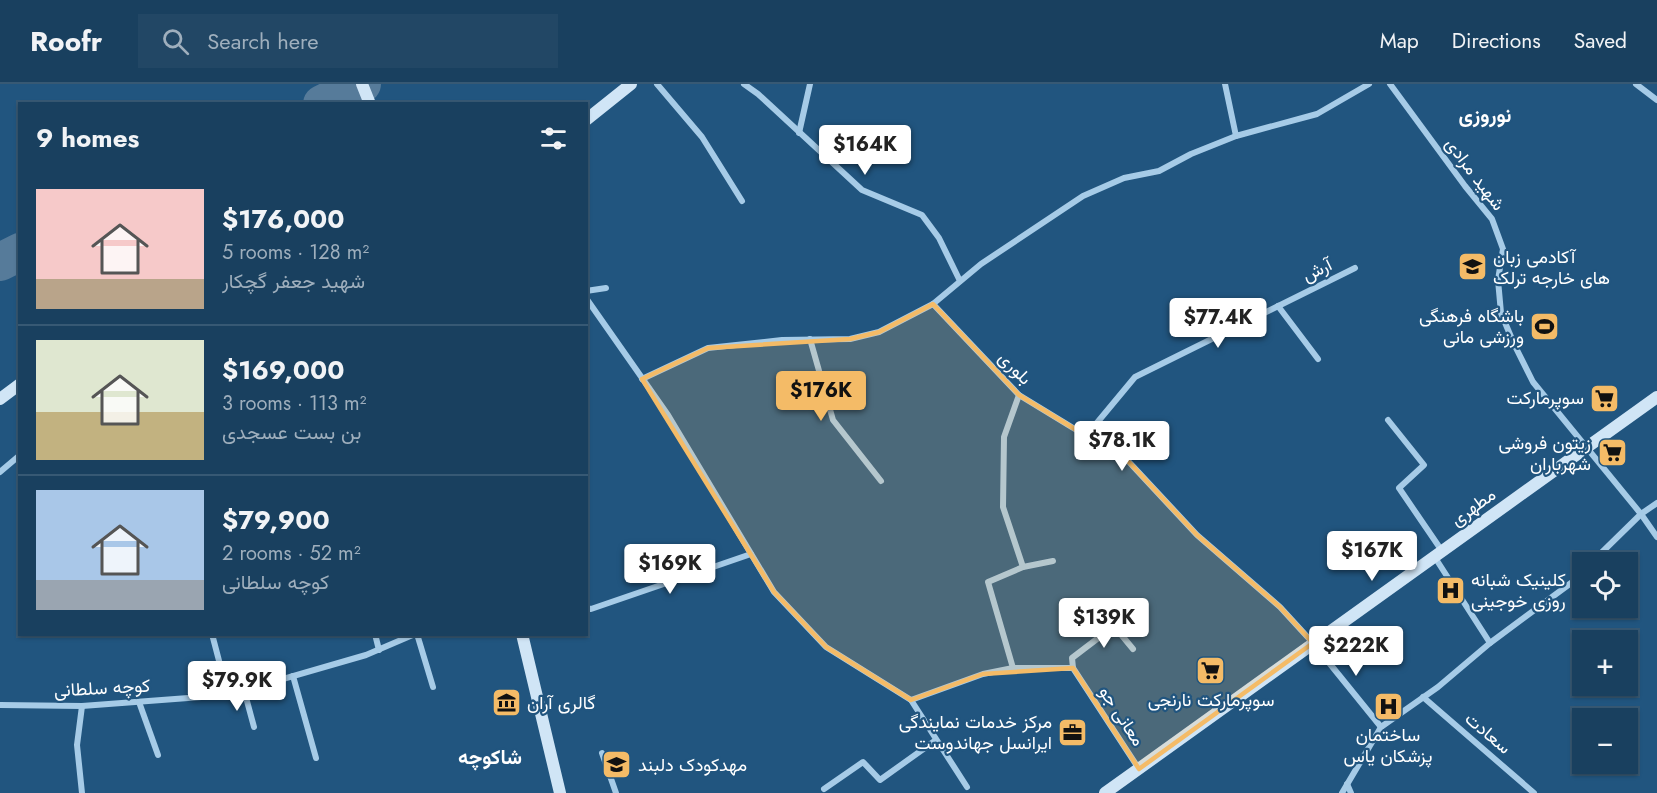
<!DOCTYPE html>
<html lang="en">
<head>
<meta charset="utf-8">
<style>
	:root { --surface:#19405f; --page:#224765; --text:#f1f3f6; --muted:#9fafbd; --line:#375974; --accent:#f4bb67 }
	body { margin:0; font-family:Jost,Vazirmatn,sans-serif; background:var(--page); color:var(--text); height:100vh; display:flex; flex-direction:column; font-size:22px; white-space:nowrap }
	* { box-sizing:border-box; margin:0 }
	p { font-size:20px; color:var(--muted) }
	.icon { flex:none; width:33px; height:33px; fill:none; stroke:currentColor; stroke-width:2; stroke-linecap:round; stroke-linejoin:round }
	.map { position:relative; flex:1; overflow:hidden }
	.details { position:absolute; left:18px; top:18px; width:570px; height:534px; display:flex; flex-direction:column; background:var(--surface); border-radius:0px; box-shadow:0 2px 4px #0004,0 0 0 2px var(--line) }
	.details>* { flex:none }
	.tools { position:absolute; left:1572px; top:468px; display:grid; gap:12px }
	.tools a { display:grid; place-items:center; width:66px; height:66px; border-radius:0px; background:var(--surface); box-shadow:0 2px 4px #0004,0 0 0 2px var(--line); font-size:30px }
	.price { position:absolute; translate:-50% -51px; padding:0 14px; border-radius:6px; background:#fff; color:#222; font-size:20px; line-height:39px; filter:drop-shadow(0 2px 3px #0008) }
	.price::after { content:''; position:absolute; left:50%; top:36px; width:18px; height:14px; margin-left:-9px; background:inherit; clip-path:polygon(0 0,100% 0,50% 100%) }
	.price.on { background:var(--accent); color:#111 }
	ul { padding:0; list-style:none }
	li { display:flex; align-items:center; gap:18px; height:150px; padding:0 18px }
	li+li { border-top:2px solid var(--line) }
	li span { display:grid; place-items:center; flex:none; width:168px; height:120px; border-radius:0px; color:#555 }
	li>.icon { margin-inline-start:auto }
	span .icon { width:72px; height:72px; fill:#fffc; stroke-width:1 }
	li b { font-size:26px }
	h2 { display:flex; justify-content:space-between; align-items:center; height:72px; padding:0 18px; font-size:26px }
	header { display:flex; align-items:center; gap:36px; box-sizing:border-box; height:84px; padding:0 30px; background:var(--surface); border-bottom:2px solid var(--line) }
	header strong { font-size:28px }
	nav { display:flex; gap:33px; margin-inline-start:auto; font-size:21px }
	.search { width:420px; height:54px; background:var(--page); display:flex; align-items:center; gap:15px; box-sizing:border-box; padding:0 21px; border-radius:0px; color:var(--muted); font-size:22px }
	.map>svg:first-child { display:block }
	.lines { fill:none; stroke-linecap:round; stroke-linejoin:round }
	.river { stroke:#567b9a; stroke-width:38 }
	.street { stroke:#a6cbe7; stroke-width:6 }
	.secondary { stroke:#d0e5f6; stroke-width:12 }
	.marked { fill:#f4bb67; fill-opacity:0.2; stroke:#f4bb67; stroke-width:4.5; stroke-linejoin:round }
	.labels { text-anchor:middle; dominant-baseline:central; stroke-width:4.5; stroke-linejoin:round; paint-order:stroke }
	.street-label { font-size:18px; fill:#fff; stroke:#21557f }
	.poi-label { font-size:18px; fill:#fff; stroke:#21557f; text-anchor:start }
	.neighbourhood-label { font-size:20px; font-weight:bold; fill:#fff; stroke:#21557f }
</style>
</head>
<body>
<header>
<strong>Roofr</strong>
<div class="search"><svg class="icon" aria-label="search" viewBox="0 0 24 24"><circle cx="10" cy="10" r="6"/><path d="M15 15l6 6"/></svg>Search here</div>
<nav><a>Map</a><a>Directions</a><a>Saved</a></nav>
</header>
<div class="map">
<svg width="1657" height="709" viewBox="0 0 1657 709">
	<rect width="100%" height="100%" fill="#21557f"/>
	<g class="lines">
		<g class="river">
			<path d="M322,20L362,0"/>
			<path d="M0,178L20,168"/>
		</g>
		<g class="street">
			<path d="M657,0L702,53L742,117"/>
			<path d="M744,0L758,10L862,106L922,131L939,154L960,197"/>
			<path d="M1225,0L1236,52L1317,30L1369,0"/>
			<path d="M1390,0L1465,102L1492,135L1503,165L1498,196L1501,229L1514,260L1533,298L1641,430L1657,453"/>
			<path d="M1636,0L1657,16"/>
			<path d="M799,49L810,0"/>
			<path d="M586,207L606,204"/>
			<path d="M586,214L668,331L774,508L826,563L911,616L967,703"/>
			<path d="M933,220L1019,311L1129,378L1197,451L1280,523L1313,559L1381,643"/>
			<path d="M1278,222L1318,275"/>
			<path d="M810,255L833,336L881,397"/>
			<path d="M642,295L708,264L782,256L850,255L879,248L933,220L981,180L1083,112L1124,94L1159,87L1191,70L1236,52"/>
			<path d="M1019,311L1004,353L1003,423L1023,483"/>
			<path d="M1388,336L1424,381L1399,404L1442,467"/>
			<path d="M1086,352L1135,293L1355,184"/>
			<path d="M0,388L20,371"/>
			<path d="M1434,472L1490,559"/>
			<path d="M1592,478L1641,430L1657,419"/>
			<path d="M586,524L591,525L751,470"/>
			<path d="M212,550L228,611"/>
			<path d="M375,550L379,566"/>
			<path d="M417,550L433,603"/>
			<path d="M1133,565L1114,542L1072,574L1073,584L1139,685"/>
			<path d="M1013,584L988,498L1023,483L1053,477"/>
			<path d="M293,592L316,674"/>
			<path d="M244,606L254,643"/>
			<path d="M1423,613L1534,709"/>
			<path d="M911,616L983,590L1013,584H1073"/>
			<path d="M139,618L158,671"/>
			<path d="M0,621L82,622L228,611L366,571L415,550"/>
			<path d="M602,669L616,709"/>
			<path d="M1347,700L1351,709"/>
			<path d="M824,705L863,678L880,696L936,656"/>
			<path d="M82,709L77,661L82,622"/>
			<path d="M1342,709L1381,643L1438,603L1490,559L1571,499L1582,488"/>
		</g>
		<g class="secondary">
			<path d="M362,0L370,20"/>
			<path d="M586,36L631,0"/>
			<path d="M0,315L20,300"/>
			<path d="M522,550L560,709"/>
			<path d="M1105,709L1657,313"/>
		</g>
	</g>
	<path class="marked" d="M933,220L1019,311L1129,378L1197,451L1280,523L1313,559L1139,685L1073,584L983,590L911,616L826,563L774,508L642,295L708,264L850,255L879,248Z"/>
	<defs>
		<symbol id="school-square" viewBox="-11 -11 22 22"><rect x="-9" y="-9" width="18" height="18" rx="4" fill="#f4bb67" stroke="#21557f"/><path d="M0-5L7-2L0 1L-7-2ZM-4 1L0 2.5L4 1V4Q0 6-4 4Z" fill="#111"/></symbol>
		<symbol id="stadium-square" viewBox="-11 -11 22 22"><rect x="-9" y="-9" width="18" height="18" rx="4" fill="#f4bb67" stroke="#21557f"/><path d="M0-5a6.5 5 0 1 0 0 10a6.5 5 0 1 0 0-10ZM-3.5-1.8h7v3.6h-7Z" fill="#111"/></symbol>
		<symbol id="supermarket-square" viewBox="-11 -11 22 22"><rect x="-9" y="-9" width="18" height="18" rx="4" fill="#f4bb67" stroke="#21557f"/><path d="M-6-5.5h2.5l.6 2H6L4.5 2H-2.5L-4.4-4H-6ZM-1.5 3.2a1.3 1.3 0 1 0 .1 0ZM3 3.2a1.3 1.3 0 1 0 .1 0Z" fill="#111"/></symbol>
		<symbol id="hospital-square" viewBox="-11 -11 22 22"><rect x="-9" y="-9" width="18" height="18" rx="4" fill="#f4bb67" stroke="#21557f"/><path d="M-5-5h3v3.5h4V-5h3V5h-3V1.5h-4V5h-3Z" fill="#111"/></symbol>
		<symbol id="museum-square" viewBox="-11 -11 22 22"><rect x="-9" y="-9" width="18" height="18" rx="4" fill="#f4bb67" stroke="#21557f"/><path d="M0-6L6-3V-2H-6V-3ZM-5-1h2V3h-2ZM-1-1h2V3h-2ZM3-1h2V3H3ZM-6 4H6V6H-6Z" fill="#111"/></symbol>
		<symbol id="office-square" viewBox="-11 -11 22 22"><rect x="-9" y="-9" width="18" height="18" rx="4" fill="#f4bb67" stroke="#21557f"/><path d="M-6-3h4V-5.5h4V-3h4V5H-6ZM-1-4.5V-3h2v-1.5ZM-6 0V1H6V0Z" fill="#111"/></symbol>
	</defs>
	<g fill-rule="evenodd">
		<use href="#school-square" x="1456" y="166" width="33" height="33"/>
		<use href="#stadium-square" x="1528" y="226" width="33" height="33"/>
		<use href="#supermarket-square" x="1588" y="298" width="33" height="33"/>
		<use href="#supermarket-square" x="1596" y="352" width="33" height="33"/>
		<use href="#hospital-square" x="1434" y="490" width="33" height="33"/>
		<use href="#supermarket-square" x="1194" y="570" width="33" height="33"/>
		<use href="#museum-square" x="490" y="602" width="33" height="33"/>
		<use href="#hospital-square" x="1372" y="606" width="33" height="33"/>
		<use href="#office-square" x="1056" y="632" width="33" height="33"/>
		<use href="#school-square" x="600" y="664" width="33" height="33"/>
	</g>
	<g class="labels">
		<g class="street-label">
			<text transform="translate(1475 90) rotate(53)">شهید مرادی</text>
			<text transform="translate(1317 186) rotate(-26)">آرش</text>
			<text transform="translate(1015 284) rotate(45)">بلوری</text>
			<text transform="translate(1473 423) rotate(-36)">مطهری</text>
			<text transform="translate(102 604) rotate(-3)">کوچه سلطانی</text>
			<text transform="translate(1122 632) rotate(57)">معانی جو</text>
			<text transform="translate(1488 649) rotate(40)">سعادت</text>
		</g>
		<g class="poi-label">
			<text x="1493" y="173">آکادمی زبان<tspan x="1493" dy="21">های خارجه ترلک</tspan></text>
			<text x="1524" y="232" text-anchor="end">باشگاه فرهنگی<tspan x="1524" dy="21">ورزشی مانی</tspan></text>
			<text x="1584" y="314" text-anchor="end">سوپرمارکت</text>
			<text x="1591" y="359" text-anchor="end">زیتون فروشی<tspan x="1591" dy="21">شهرباران</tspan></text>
			<text x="1471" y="496">کلینیک شبانه<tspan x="1471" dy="21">روزی خوجینی</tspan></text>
			<text x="1211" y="616" text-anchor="middle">سوپرمارکت نارنجی</text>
			<text x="527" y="619">گالری آران</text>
			<text x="1052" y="638" text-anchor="end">مرکز خدمات نمایندگی<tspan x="1052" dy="21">ایرانسل جهاندوست</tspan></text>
			<text x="1388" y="651" text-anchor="middle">ساختمان<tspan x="1388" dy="21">پزشکان یاس</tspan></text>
			<text x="638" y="681">مهدکودک دلبند</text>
		</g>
		<g class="neighbourhood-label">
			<text x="1485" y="31">نوروزی</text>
			<text x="490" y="673">شاکوچه</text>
		</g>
	</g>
</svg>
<div class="tools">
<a><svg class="icon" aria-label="locate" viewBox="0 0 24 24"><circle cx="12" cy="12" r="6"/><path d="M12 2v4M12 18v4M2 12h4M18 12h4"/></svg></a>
<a>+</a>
<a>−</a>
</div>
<b class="price" style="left:865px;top:92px">$164K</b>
<b class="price" style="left:1218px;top:265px">$77.4K</b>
<b class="price on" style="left:821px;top:338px">$176K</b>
<b class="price" style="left:1122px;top:388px">$78.1K</b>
<b class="price" style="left:1372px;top:498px">$167K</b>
<b class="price" style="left:670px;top:511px">$169K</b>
<b class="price" style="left:1104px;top:565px">$139K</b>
<b class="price" style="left:1356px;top:593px">$222K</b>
<b class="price" style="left:237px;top:628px">$79.9K</b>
<section class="details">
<h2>9 homes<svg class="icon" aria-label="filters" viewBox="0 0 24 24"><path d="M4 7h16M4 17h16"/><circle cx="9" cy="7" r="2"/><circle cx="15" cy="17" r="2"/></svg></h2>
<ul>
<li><span style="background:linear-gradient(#f6c9c9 75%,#b9a48a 0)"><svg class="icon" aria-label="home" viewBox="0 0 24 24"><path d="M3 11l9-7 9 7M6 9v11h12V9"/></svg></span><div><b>$176,000</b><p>5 rooms · 128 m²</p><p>شهید جعفر گچکار</p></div></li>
<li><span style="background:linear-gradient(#dfe7d0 60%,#c2b280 0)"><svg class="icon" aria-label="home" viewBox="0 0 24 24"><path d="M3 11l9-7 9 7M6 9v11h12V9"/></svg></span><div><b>$169,000</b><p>3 rooms · 113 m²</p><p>بن بست عسجدی</p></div></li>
<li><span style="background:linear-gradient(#a9c7e8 75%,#9aa5b1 0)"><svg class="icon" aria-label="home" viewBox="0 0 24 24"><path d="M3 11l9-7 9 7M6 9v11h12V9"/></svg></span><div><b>$79,900</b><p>2 rooms · 52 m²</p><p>کوچه سلطانی</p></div></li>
</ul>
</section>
</div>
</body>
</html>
